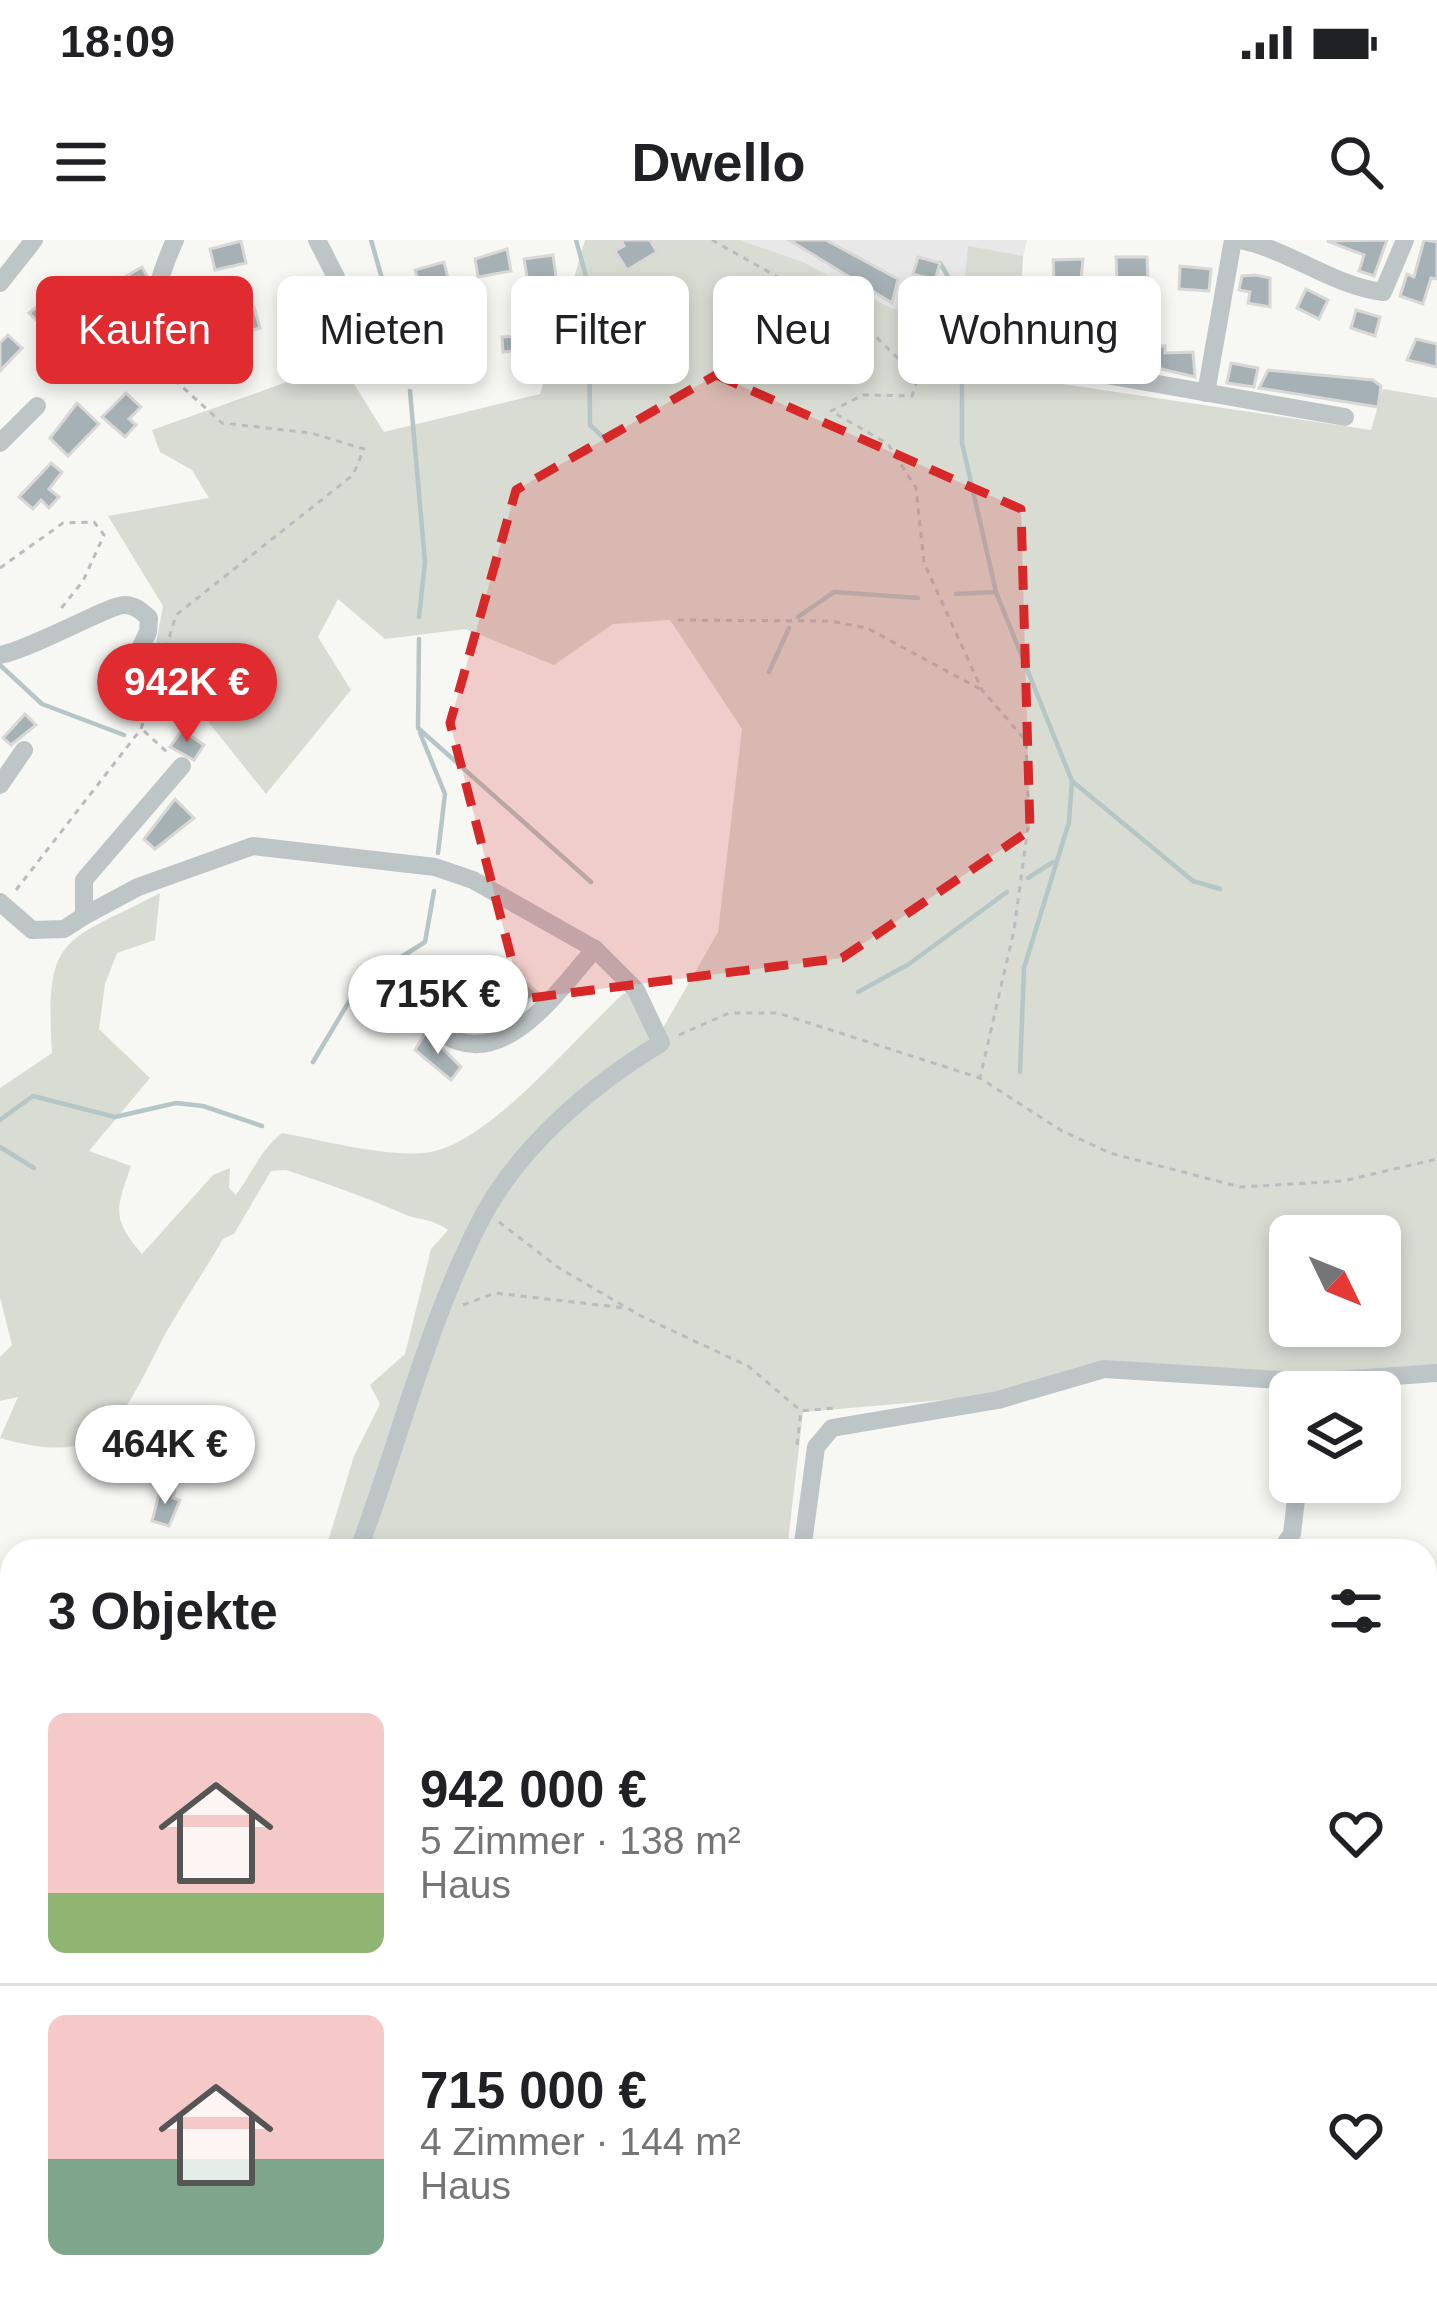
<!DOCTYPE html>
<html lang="de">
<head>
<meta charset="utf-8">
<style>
	:root { --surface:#fff; --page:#f6f6f6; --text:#202124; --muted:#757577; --line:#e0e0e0; --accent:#e02b30 }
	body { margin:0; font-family:Helvetica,sans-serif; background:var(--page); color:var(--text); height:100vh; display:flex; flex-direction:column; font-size:45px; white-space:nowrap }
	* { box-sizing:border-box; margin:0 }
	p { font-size:39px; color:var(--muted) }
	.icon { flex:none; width:66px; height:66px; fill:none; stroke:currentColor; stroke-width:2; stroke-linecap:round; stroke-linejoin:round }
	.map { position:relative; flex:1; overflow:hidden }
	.details { position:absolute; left:0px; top:1299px; width:1437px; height:771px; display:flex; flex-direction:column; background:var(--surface); border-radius:36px 36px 0 0; box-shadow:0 6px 18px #0003 }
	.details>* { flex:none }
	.top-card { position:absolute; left:36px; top:36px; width:1365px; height:108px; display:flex; gap:24px }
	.needle { width:78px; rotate:133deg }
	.tools { position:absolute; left:1269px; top:975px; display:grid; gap:24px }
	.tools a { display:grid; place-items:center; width:132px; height:132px; border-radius:18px; background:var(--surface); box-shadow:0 6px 18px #0003; font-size:60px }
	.price { position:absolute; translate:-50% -102px; padding:0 27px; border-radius:42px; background:#fff; color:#222; font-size:39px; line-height:78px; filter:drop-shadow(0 3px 6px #0008) }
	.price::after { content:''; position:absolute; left:50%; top:72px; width:36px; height:27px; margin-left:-18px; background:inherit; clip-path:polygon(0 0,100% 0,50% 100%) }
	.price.selected { background:var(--accent); color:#fff }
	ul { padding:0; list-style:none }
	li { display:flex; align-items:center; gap:36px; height:300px; padding:0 48px }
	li+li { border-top:3px solid var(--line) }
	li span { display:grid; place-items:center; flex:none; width:336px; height:240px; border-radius:18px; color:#555 }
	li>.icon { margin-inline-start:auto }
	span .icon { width:144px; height:144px; fill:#fffc; stroke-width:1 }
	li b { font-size:51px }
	h2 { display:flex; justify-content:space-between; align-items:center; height:144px; padding:0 48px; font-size:51px }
	.tag { padding:0 42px; border-radius:18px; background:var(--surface); box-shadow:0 6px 18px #0003; font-size:42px; line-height:108px }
	.tag.selected { background:var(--accent); color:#fff }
	.status { display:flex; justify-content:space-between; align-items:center; height:84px; padding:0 60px; background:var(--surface); direction:ltr }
	.status svg { height:33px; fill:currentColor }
	header { display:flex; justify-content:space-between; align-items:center; height:156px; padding:0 48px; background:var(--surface); font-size:54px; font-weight:700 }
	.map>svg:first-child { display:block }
	.built { fill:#e8e8e8 }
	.green { fill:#d9dcd3; fill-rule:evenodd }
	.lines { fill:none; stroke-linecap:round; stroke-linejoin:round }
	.stream { stroke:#b5c6c6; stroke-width:4.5 }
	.building { fill:#a5b1b4; stroke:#d9d8d7; stroke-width:3 }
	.path { stroke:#b9bdbf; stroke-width:3; stroke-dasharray:6 6; stroke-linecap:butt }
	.minor { stroke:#bec5c7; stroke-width:18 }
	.marked { fill:#d62828; fill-opacity:0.2; stroke:#d62828; stroke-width:9; stroke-dasharray:24 15; stroke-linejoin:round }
</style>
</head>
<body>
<div class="status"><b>18:09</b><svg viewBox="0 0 49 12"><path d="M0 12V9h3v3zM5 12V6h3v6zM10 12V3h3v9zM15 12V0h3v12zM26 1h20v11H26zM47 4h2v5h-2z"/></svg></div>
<header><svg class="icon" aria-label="menu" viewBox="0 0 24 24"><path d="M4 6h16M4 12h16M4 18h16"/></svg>Dwello<svg class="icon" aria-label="search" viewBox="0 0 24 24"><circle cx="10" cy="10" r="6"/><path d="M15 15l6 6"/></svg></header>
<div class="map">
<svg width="1437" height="2068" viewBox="0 0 1437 2068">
	<rect width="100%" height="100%" fill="#f7f7f4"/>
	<path class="built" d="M740,0H1027L1023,16L968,7L962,60L893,69L803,22Z"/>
	<g class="green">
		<path d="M585,0H740L803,22L893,69L962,60L968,6L1023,16L1016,137L1371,190L1383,149L1437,158V1126L1295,1136L1099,1123L979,1157L803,1172L787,1311H325L354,1216L380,1164L370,1145L405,1114L431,1009L448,990C432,978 420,981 404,974C365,957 326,943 286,930L271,931L234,994L223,999C202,1036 175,1073 156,1112C116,1191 98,1226 0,1198L18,1157L0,1161V1117L12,1105L0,1057V848L52,813C45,693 62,704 160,653L155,700L117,713L105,744L99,789L150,838L89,911L131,926C116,970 111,977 142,1014L213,935L230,928L229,948L236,955C253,932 260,910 282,893C323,900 401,922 439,910C497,893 576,797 623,754L636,750L659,795L718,692L742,489L670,380L613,384L554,425L466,389L385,399L338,359L318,397L351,450L266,554L154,414L163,366L108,276L209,258L192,230L160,212L152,190L341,123L384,192L540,154ZM1290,996H1380V1086H1290Z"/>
		<path d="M12,1462V2058H1048V2068H0V1463Z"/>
	</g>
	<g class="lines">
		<g class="stream">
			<path d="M371,0L399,98"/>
			<path d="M576,0L589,47L590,185L605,199"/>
			<path d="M940,23L962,60V203L996,352L1072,541L1069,582L1024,728L1020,832"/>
			<path d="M410,151L425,322L419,377"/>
			<path d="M956,354L996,352"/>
			<path d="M798,377L834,352L918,358"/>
			<path d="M419,399L418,488L591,642"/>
			<path d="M1,426L42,464L124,495"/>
			<path d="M769,432L789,388"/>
			<path d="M420,493L445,554L438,613"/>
			<path d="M1072,541L1193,641L1220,649"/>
			<path d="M1028,638L1053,622"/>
			<path d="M858,752L909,724L1007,652"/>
			<path d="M313,822L360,743L425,702L434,651"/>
			<path d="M0,880L33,856L115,877L176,863L203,866L262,886"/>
			<path d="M0,907L34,928"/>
		</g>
	</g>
	<g class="building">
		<path d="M621,0H650L657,12L627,30L615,11L624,6Z"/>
		<path d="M789,0H826L898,39L892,63Z"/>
		<path d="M1387,0L1374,36L1359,31L1364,15L1327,1Z"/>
		<path d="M1424,0L1437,2V39L1431,38L1423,64L1400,56L1407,34L1414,37Z"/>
		<path d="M241,1L246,23L215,30L210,9Z"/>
		<path d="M507,9L511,31L478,37L475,19Z"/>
		<path d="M553,15L558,51L529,49L524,19Z"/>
		<path d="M918,17L940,23L935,40L913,34Z"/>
		<path d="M1116,17H1147L1148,40H1117Z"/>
		<path d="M1083,19L1081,40H1054L1053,20Z"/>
		<path d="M444,22L451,50L423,58L415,30Z"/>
		<path d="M1180,26L1211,29L1209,51L1179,49Z"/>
		<path d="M142,27L147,36L143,49L126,59L116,42Z"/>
		<path d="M1255,35L1270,38V67L1248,63L1250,52L1239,50L1242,36Z"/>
		<path d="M72,40L85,67L64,88L55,76L40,84L29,73Z"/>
		<path d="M1306,49L1328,60L1319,79L1297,68Z"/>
		<path d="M307,51L310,59L333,52L340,73L304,84L302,76L295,79L288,57Z"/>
		<path d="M254,67L260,88L231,96L226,74Z"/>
		<path d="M1356,70L1380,77L1375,96L1351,88Z"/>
		<path d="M195,81L202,103L177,111L171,88Z"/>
		<path d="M1034,91L1067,99L1064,114L1049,122L1028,117Z"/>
		<path d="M8,95L22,108L0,131V103Z"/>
		<path d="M522,96L523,110L503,112L502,97Z"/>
		<path d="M1416,99L1437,104V127L1407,120Z"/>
		<path d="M1093,100L1124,106L1120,124L1089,118Z"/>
		<path d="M1147,105L1165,106V113L1193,112L1195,137L1149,126Z"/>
		<path d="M428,117L433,132L399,142L395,127Z"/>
		<path d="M1231,123L1258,128L1254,147L1227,143Z"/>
		<path d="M1268,130L1373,140L1381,146L1378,167L1259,148Z"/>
		<path d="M126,153L141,167L129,179L136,185L125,197L102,177Z"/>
		<path d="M77,163L99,184L68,216L50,198Z"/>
		<path d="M51,223L62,232L49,249L59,257L49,268L41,260L33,269L19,257Z"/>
		<path d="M25,474L36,485L11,505L3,498Z"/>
		<path d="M182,490L204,505L194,520L170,507Z"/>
		<path d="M175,559L194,578L155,609L144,599Z"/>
		<path d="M506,727L537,752L518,772L497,761L503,750L495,746Z"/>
		<path d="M426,792L461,827L451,840L415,810Z"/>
		<path d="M161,1246L175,1250L173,1258L180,1260L169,1286L152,1281Z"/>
	</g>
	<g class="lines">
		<g class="path">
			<path d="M712,0L865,86L918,138L912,156L863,155L831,171L888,204L916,248L924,323L982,450L1026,501L1029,579L1014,690L980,838"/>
			<path d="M0,328L63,283L94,282L104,295L83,341L59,371"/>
			<path d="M678,380L830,381L867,388L980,449"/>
			<path d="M144,491L168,513"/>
			<path d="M16,650L141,489L176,375L353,235L364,209L311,193L222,183L178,143"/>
			<path d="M679,795L729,773H778L980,838L1062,891L1110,913L1240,947L1343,941L1437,919"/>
			<path d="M499,982L559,1028L641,1076L748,1126L800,1170"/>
			<path d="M463,1065L495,1053L625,1068"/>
			<path d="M797,1205L801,1171L835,1168"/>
			<path d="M0,1475L12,1476"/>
			<path d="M0,1548L12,1553"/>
			<path d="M0,2029H12"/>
			<path d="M226,2058L237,2068"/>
			<path d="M528,2058L532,2068"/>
			<path d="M889,2058L890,2068"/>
		</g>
		<g class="minor">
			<path d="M317,0L336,37"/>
			<path d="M1240,0C1290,10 1333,46 1383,52L1405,0"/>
			<path d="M0,43L34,0"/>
			<path d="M1061,127L1345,177"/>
			<path d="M165,131C142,85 155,45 175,0"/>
			<path d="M1206,153L1233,0"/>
			<path d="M0,203L37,166"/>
			<path d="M0,415C32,409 109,365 124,365C135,365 141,371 149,378L148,392L131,427"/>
			<path d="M182,526L84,640V676L138,647L253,606L435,627L473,640L595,709L636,750L661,803C593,844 523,903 484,974C428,1079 400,1200 358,1311"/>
			<path d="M0,545L24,510"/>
			<path d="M0,662L32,690L64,689L84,676"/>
			<path d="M443,794C504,833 558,750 595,709"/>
			<path d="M802,1311L816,1207L832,1188L998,1160L1104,1129L1311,1142L1437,1133"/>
			<path d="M1280,1311L1292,1294L1298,1242"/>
			<path d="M0,1883L12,1874"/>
			<path d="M1056,2068L1057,2058"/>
			<path d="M1341,2068L1342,2058"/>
		</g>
	</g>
	<path class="marked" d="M716,135L1021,269L1030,590L842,718L522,759L450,483L516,250Z"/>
</svg>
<div class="tools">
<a><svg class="needle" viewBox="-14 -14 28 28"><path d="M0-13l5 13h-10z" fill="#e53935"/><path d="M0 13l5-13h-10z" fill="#757577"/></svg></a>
<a><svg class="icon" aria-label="layers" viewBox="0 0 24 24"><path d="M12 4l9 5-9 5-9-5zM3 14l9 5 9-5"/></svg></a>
</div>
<b class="price selected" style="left:187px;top:505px">942K €</b>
<b class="price" style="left:438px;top:817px">715K €</b>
<b class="price" style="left:165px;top:1267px">464K €</b>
<div class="top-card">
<a class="tag selected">Kaufen</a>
<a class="tag">Mieten</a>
<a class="tag">Filter</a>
<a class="tag">Neu</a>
<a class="tag">Wohnung</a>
</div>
<section class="details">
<h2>3 Objekte<svg class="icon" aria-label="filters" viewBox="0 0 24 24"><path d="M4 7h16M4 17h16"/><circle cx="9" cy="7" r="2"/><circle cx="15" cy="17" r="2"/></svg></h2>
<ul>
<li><span style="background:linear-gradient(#f6c9c9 75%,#8fb573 0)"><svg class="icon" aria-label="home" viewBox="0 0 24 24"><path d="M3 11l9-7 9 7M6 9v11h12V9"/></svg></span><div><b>942 000 €</b><p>5 Zimmer · 138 m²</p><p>Haus</p></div><svg class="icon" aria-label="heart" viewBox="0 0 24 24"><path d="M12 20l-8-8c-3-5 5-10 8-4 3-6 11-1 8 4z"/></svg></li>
<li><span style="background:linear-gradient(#f6c9c9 60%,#7fa58c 0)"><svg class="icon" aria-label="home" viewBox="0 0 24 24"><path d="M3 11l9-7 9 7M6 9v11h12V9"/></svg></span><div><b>715 000 €</b><p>4 Zimmer · 144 m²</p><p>Haus</p></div><svg class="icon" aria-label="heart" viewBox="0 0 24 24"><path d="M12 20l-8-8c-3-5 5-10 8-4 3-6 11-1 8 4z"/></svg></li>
</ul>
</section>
</div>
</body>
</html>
